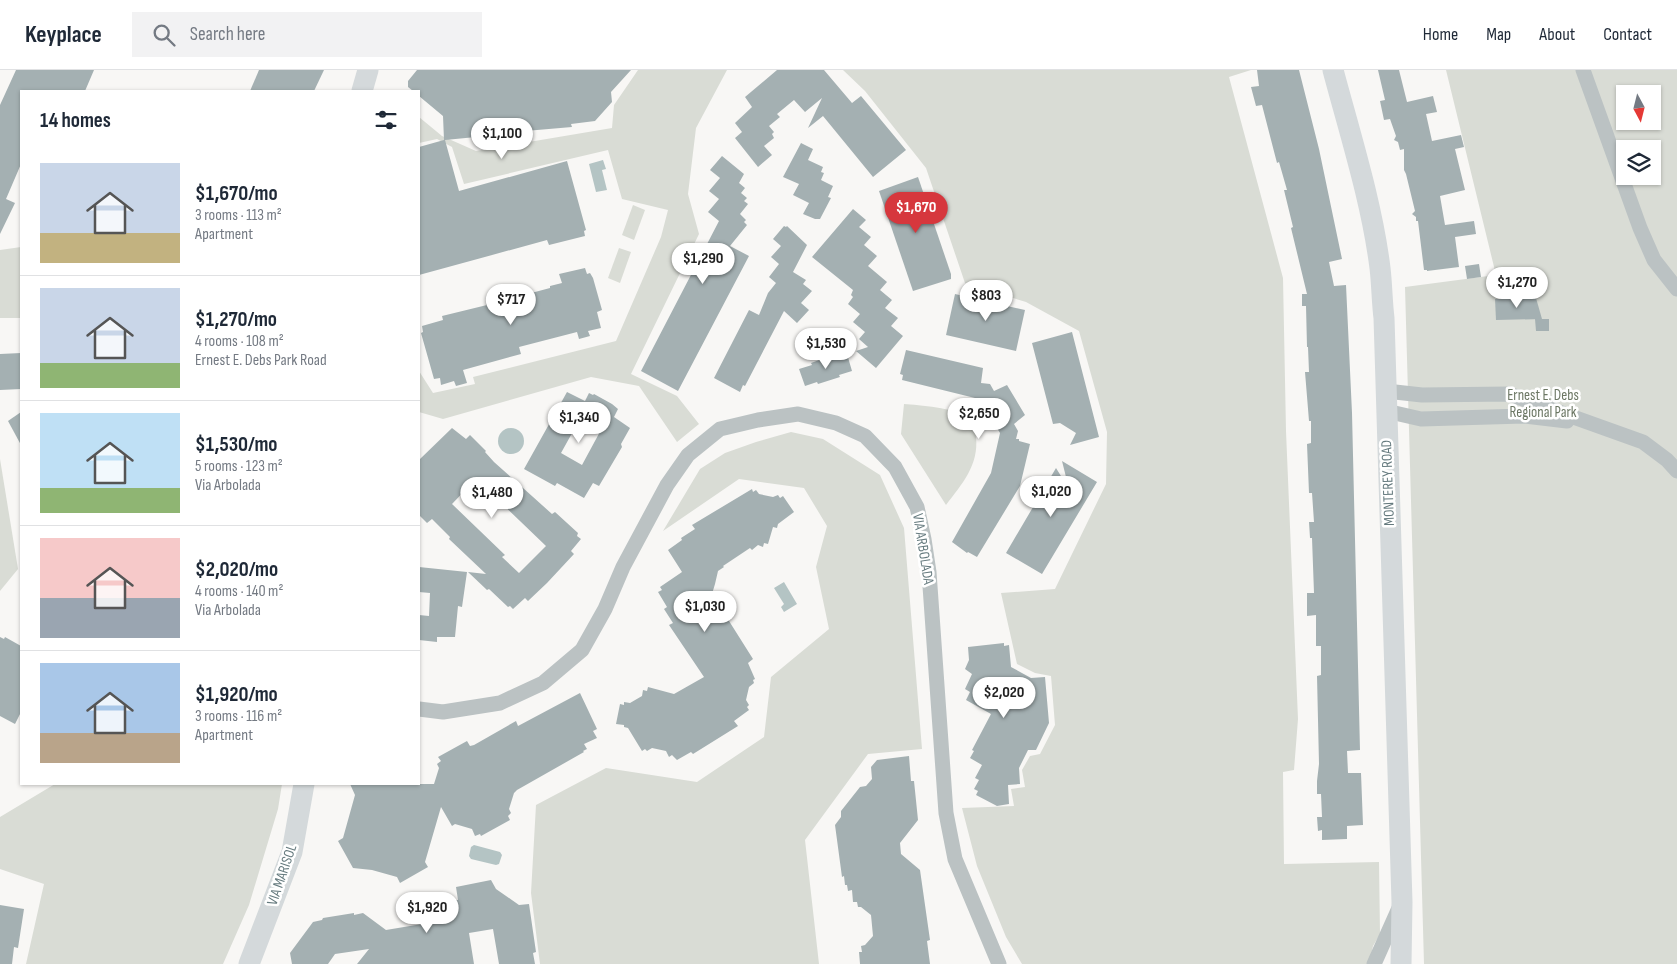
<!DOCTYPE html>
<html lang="en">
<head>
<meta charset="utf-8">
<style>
	:root { --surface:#fff; --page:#f2f2f3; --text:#1f2937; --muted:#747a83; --line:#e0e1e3; --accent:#d6373d }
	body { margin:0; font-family:"Sofia Sans Condensed",sans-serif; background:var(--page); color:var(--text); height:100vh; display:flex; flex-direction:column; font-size:19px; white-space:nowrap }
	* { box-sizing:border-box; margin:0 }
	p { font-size:16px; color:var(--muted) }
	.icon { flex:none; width:28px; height:28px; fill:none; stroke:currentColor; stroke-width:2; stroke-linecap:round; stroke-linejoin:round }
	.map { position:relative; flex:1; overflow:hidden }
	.sheet { position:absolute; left:20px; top:20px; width:400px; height:695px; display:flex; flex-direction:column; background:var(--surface); border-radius:0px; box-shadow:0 1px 4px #0004 }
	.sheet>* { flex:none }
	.needle { width:32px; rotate:173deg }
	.fabs { position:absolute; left:1616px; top:15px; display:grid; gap:10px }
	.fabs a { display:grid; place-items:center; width:45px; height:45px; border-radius:0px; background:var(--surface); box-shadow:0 1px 4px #0004; font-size:25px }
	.price { position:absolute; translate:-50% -42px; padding:0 11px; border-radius:18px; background:#fff; color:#222; font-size:16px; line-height:32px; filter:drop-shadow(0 1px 2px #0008) }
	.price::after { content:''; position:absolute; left:50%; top:30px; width:15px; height:11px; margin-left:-8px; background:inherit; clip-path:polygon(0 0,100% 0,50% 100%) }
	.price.current { background:var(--accent); color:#fff }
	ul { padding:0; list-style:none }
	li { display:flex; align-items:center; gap:15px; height:125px; padding:0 20px }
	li+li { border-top:1px solid var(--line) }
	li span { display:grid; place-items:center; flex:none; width:140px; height:100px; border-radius:0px; color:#555 }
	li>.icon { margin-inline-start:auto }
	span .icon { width:60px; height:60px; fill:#fffc; stroke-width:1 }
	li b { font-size:21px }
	h2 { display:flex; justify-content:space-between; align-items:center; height:60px; padding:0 20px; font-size:21px }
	header { display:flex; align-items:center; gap:30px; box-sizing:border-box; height:70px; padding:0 25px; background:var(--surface); border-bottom:1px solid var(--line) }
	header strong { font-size:24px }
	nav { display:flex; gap:28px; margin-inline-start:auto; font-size:18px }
	.search { width:350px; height:45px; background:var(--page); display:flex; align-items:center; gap:12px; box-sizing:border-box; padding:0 18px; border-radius:0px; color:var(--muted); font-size:19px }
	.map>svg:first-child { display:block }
	.green { fill:#d9dcd5; fill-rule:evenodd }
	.water { fill:#b4c4c4 }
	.building { fill:#a4b0b2; fill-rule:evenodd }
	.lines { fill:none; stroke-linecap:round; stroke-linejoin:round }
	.street { stroke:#bbc2c3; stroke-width:15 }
	.secondary { stroke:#d4d9db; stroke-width:21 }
	.labels { text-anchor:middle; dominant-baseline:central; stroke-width:5; stroke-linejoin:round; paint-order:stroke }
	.park-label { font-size:15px; fill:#6c7764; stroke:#fff }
	.street-label { font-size:15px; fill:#657a7e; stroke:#fff }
</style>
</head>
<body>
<header>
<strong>Keyplace</strong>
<div class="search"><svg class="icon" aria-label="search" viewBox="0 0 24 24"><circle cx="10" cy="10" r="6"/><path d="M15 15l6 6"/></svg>Search here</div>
<nav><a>Home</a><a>Map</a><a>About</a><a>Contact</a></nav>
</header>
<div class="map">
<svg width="1677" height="894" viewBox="0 0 1677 894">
	<rect width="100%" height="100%" fill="#f8f7f5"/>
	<g class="green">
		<path d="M638,0H727L696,58L688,124L699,164L631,304L677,326L699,354L677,372L639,316L591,307L443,349L419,342V301L433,323L475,314L473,307L616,271L661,167L668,140L622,129L608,80L464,114L452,77L437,69L419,73V47L442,66L476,81L612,58L614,35Z"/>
		<path d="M843,0H1251L1229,7L1283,208L1286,361L1298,649L1294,700L1283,702L1284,794L1379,792L1380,864L1373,876L1369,894H1022L1006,867L977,796L962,738L1014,736L1011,719L1025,717L1022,700L1030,686L1040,684L1055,655L1051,606L1035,603L1017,594L1001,523L1055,519L1106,414L1107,362L1079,261L1026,232L965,213L926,98L865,21Z"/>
		<path d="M1446,0H1677V894H1424L1405,217L1496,205ZM1625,24H1652V51H1625ZM1625,79H1652V106H1625Z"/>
		<path d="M633,135L645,140L634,170L622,165Z"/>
		<path d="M21,177V248H0V180Z"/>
		<path d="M619,178L631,182L620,213L608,208Z"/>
		<path d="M904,334C919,335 955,338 967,347C974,352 975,360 976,367C979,395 962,414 946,435L901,364Z"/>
		<path d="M791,362L823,369L880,405L904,458L922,679L868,684L805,770L819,894H540L531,823L536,735L606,698L697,712L764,667L771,607L829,559L816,497L827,456L804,418L739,409L663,461L700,399L725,383L756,372Z"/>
		<path d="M0,389L18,499L0,521Z"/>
		<path d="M55,714H282L278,739L249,835L223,894H26L44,814L0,799V747Z"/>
	</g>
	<g class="water">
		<path d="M603,90L606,99L602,100L607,120L596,122L589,94Z"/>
		<path d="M834,261L838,274L830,277L829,274L810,281L806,270Z"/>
		<circle cx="511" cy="371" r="13"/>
		<path d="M784,512L797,534L784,542L781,537L784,534L774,518Z"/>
		<path d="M474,775L500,782L502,785L499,794L496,795L471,789L469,786L471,777Z"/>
	</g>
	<g class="building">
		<path d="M16,0H94L85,21H21V94L6,129L15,133L0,164V35Z"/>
		<path d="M259,0H324L314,21H250Z"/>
		<path d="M417,0H631L611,22L612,32L595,51L571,54L572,57L477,65L476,67L445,70L459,121L567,91L586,160L584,161L585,166L549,175L547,170L419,205V77L444,70L443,46L419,26V21H413L408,17V11Z"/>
		<path d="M777,0H824L852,33L861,26L906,80L873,107L823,46L808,58L822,28L805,42L794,30L777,44L780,47L769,56L774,62L772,64L774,68L764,76L772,85L758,97L735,68L742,62L735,53L752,37L745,27Z"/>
		<path d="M1257,0H1299L1319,79L1342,189L1329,192L1334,216L1346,215L1352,343L1360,680L1347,681L1348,703H1361L1363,755L1347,756V769L1322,770V760L1318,761L1317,747H1322L1321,724H1317V711L1319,694L1317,606L1321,605V576H1316V545L1307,546V523H1314L1312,468H1310L1309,452H1314L1312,423H1309L1307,374L1311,373V351H1309L1305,302H1309L1308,277H1307L1306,236H1302V224H1307L1291,158L1293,157L1284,120H1287L1279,92L1277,93L1262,35L1256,36L1251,17L1259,16Z"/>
		<path d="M1378,0H1399L1407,32L1433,26L1437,42L1426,44L1432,71L1461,65L1464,77L1455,79L1465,120L1440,126L1445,155L1474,151L1476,164L1455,167L1459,197L1427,201V200H1424L1418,151H1416V147L1412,144L1415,141L1406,104L1404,100V79L1400,80L1398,72L1394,70L1396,66L1390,49L1384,50L1380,31L1385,30Z"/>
		<path d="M801,73L813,79L808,90L823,97L821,102L824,103L821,110L833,116L828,127L831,128L820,149H815L803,144L809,133L793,125L799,114L783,107Z"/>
		<path d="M722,86L744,104L739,113L745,118L741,123L747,128L744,131L748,134L740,144L746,150L744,152L747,155L730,176L749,186L678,321L641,301L719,151L708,142L719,129L709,121L720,108L710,100Z"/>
		<path d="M918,107L951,204V209L913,221L879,121Z"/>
		<path d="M853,139L866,150L859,157L871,167L864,175L877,186L868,196L887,212L880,220L892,230L885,238L898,248L891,256L903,266L876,298L856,281L868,277L859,269L865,262L853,252L860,244L848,234L853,227L851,225L853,220L812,187Z"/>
		<path d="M784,156L786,157L787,156L807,175L793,202L806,210L803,214L812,221L801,233L809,240L797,253L784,241L745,316L743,315L740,322L714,308L749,240L759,245L768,223L776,213L769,207L779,194L771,187L781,176L773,169Z"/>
		<path d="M1479,194L1481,207L1467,209L1465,196Z"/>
		<path d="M585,198L587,204L590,203L593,208L602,240L597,242L601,258L588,261L590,266L579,269L577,262L519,277L521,284L463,300L467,313L456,316L454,311L441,315L440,308L434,309L421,263L423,262L422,256L443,250L442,246L487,235L486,234L500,230L498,226L511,222L512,227L520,224V226L550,218V216L562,213L559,204Z"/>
		<path d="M955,224L1025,240L1016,281L946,265Z"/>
		<path d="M1536,228L1542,249L1496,250L1495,229Z"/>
		<path d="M1535,249H1549V261H1536Z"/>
		<path d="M1072,262L1099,367L1070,375L1076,363L1060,353L1053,354L1032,273Z"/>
		<path d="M906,280L983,298L981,313L990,314L994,321L1007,315L1025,345L1014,354L1018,361L1016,369H1019V371L1030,374L1020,416L977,487L968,482L967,483L952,472L991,403L1000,363L979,329L902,310L903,305L900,304Z"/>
		<path d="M21,283V319L0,320V284Z"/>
		<path d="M847,284L852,301L839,305L840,307L818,314L817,312L805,316L799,299L812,295L811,293L833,285L834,288Z"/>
		<path d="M567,322L585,331L589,323L593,325L594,324L612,334L618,339L614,347L630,358L621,374L622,377L599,416L593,413L584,428L557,413L555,416L524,399ZM581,347L602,358L582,395L561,383Z"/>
		<path d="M21,342V375L8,351Z"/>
		<path d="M452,358L466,369L470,365L486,381L485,382L494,392L552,444L555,442L578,463L577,466L581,469L571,481L574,484L547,513L528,531L525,528L513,539L510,536L508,537L489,519L487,520L468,502L486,504L449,469L450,467L432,449L427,453L419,445V390ZM474,411L495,432L497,429L546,476L519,503L502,487L505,485L452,434Z"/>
		<path d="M1062,391L1097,412L1042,504L1006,483L1056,398L1069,419Z"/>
		<path d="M752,419L753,422L756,420L759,424L773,427L778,425L780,428L783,426L794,442L778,454L777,458L773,457L768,474L764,473L763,477L758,475L752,480L750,478L723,496L724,497L718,501L715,514L712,524L753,589L748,593L755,609L753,610L754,613L749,617L746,630L749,635L747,637L749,640L734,651L738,656L693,684L691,682L677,690L672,685L669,687L666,681L652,678L647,681L645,679L642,681L628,658L624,657V655L616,654L620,634L624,635V632L630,633L642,626L643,620L647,621L648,617L674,624L704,607L669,555L673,553L664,539L667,537L658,522L662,520L660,517L682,502L668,480L682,470L681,468L695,459L692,455Z"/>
		<path d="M419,497L467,502L462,537L458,536L455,567H437V572L419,570V545L429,546L430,523L419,522Z"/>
		<path d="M0,567L4,569L5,567L21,576V642L15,654L0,646Z"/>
		<path d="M1004,573V576L1009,575L1011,597L1031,608L1045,607L1049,653L1036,680H1028L1019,698L1020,714L1008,715L1009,734L997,736L976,725L978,721L974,719L979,710L975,708L982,695L970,688L974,681L972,680L991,644L966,630L970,622L965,619L972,604L965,599L969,590L968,577Z"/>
		<path d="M580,623L597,659L593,661L597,668L584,674L587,679L583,681L584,682L517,720L514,723L509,739L511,743L508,746L510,750L481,766L480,764L475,766L472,759L455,754L452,756L441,737L425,792L428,797L400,813L397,807L372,800L353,798L338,771L343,768L355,725L350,714H434L439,698L437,694L441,691L438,687L467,671L470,676L474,675L516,651L518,656Z"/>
		<path d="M909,686L911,711H914L918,750L900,773L901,784L920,800L930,870L927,871L930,894H860L859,882H862L861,876L865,875L873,866L871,845L861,837H858L857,832H853L852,820L848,821L847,815H845L844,806L842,807L835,755L841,747V741L860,717L866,716L872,709L871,697L877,690Z"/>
		<path d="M491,810L496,819L519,835L529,834L536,882L533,883L535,894H499L493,859L469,863L474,894H357L369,879L335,884L328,894H292L290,883L313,852L322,850L323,848L354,843V845L363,843L386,860L434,852L449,831L458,830L456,817Z"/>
		<path d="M0,835L24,839L18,878L14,877L12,894H0Z"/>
	</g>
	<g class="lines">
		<g class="street">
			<path d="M1583,0L1640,158L1654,190L1677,219"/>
			<path d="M1386,321L1422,325L1509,324L1643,372L1667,390L1677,401"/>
			<path d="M1386,341L1421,349L1524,346L1567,351"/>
			<path d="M419,639L443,642L500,633L543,613L582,580L605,539L623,497L667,415L688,385L720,359L758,350L798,344L836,353L865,366L895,397L917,437L924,469L929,502L946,743L955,789L999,894"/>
			<path d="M1374,894L1399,838"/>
		</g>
		<g class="secondary">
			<path d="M1333,0C1350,64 1372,133 1380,198C1382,215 1382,232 1384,248L1402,832L1401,894"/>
			<path d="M362,21L368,0"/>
			<path d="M249,894L292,782L304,714"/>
		</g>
	</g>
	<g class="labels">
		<g class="park-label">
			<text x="1543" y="325">Ernest E. Debs<tspan x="1543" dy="17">Regional Park</tspan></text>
		</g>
		<g class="street-label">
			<text transform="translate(1388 413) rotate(-92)">MONTEREY ROAD</text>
			<text transform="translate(923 479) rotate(81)">VIA ARBOLADA</text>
			<text transform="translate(282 805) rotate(-71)">VIA MARISOL</text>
		</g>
	</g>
</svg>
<div class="fabs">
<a><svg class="needle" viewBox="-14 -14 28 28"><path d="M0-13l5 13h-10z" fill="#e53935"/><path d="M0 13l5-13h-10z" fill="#747a83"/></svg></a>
<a><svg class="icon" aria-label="layers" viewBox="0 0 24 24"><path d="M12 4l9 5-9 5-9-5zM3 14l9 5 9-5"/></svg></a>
</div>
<b class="price" style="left:502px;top:90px">$1,100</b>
<b class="price current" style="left:916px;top:164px">$1,670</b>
<b class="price" style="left:703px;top:215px">$1,290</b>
<b class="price" style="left:1517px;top:239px">$1,270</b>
<b class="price" style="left:986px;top:252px">$803</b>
<b class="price" style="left:511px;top:256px">$717</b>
<b class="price" style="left:826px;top:300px">$1,530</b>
<b class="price" style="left:979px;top:370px">$2,650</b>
<b class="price" style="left:579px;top:374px">$1,340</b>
<b class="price" style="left:1051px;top:448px">$1,020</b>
<b class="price" style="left:492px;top:449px">$1,480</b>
<b class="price" style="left:705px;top:563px">$1,030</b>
<b class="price" style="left:1004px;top:649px">$2,020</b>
<b class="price" style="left:427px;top:864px">$1,920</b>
<section class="sheet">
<h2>14 homes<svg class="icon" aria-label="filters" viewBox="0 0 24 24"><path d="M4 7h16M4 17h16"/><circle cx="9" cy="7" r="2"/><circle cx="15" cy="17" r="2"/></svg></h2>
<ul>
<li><span style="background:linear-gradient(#c9d6e8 70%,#c2b280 0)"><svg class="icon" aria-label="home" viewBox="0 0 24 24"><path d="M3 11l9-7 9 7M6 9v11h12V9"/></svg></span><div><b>$1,670/mo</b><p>3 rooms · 113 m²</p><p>Apartment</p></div></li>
<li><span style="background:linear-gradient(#c9d6e8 75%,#8fb573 0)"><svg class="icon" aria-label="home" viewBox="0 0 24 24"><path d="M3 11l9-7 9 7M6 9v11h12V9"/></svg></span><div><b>$1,270/mo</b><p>4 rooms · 108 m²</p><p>Ernest E. Debs Park Road</p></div></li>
<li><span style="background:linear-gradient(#bfe0f5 75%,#8fb573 0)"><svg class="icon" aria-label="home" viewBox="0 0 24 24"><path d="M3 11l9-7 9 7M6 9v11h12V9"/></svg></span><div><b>$1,530/mo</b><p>5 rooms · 123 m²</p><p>Via Arbolada</p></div></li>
<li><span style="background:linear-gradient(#f6c9c9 60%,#9aa5b1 0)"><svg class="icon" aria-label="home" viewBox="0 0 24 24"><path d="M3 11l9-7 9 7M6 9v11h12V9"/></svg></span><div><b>$2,020/mo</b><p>4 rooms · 140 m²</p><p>Via Arbolada</p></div></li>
<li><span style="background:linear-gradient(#a9c7e8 70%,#b9a48a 0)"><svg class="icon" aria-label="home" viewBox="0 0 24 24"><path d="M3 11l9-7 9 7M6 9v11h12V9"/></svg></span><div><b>$1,920/mo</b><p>3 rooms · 116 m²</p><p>Apartment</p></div></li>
</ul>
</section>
</div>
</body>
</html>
